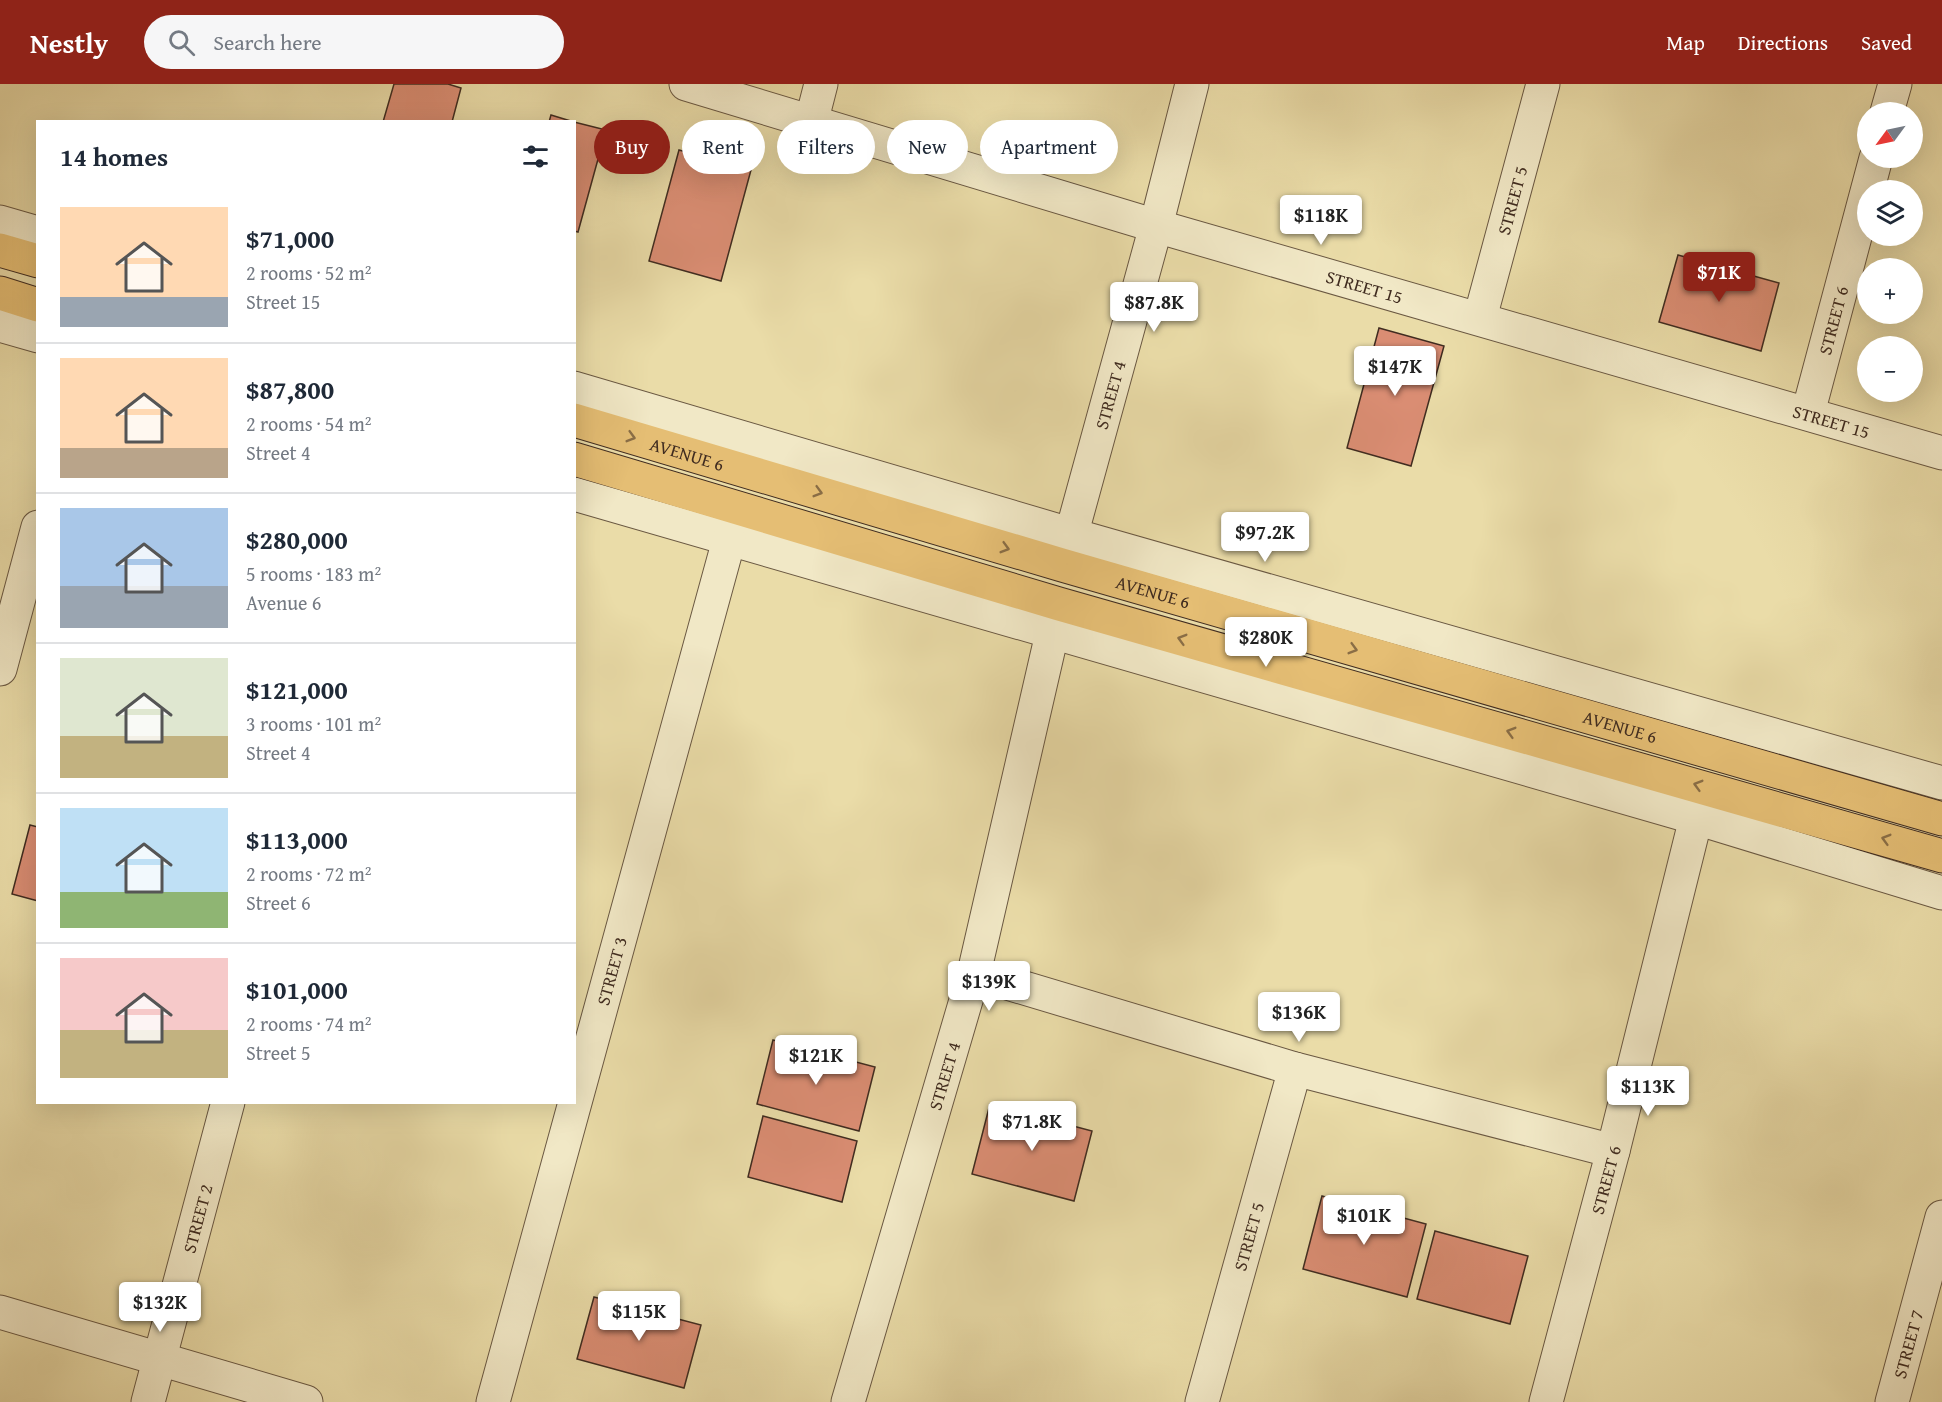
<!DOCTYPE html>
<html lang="en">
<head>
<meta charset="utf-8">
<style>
	:root { --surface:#fff; --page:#f6f6f7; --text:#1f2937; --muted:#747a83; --line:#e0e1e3; --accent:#8f2418 }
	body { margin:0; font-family:"Gentium Book Plus",serif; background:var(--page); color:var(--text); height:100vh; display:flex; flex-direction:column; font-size:22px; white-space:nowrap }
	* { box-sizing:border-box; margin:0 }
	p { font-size:20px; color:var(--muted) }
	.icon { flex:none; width:33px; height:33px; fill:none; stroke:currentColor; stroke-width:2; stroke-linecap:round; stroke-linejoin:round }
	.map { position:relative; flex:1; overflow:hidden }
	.drawer { position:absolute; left:36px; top:36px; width:540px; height:984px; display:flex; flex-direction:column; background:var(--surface); border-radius:0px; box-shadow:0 6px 24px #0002 }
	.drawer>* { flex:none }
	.top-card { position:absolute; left:594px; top:36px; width:570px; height:54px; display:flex; gap:12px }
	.needle { width:39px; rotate:237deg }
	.buttons { position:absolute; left:1857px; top:18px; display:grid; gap:12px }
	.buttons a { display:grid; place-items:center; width:66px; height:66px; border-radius:50%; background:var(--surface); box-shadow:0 6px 24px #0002; font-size:30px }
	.price { position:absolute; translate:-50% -51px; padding:0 14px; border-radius:6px; background:#fff; color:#222; font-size:20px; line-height:39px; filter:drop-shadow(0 2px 3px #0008) }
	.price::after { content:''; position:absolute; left:50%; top:36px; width:18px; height:14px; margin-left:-9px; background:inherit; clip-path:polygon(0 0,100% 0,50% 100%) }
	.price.selected { background:var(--accent); color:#fff }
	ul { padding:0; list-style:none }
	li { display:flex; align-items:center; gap:18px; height:150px; padding:0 24px }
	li+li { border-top:2px solid var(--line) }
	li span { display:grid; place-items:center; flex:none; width:168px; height:120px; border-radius:0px; color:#555 }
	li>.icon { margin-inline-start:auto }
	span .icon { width:72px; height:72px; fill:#fffc; stroke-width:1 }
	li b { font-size:26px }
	h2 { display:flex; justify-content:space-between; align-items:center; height:72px; padding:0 24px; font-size:26px }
	.chip { padding:0 21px; border-radius:27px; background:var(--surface); box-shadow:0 6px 24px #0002; font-size:21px; line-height:54px }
	.chip.selected { background:var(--accent); color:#fff }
	header { display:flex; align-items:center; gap:36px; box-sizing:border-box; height:84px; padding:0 30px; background:var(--accent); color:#fff }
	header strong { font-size:28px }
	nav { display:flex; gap:33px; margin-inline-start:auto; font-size:21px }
	.search { width:420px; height:54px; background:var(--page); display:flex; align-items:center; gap:15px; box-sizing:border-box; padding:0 21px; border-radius:33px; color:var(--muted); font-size:22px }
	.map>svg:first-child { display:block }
	.building { fill:#da8d73; stroke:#402c20; stroke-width:1.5 }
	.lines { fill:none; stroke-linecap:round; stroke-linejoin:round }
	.minor-casing { stroke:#6a5842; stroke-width:35 }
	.major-casing { stroke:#402c20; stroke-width:35 }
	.minor { stroke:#f1e8c6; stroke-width:33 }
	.major { stroke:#e5be74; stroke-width:33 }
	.oneway { stroke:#8a6e46 }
	.labels { text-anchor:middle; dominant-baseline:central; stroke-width:5; stroke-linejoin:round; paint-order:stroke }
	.street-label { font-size:18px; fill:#402c20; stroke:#f1e8c6 }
</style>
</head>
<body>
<header>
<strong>Nestly</strong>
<div class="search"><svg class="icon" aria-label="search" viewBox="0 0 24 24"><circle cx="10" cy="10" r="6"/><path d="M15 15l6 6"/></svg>Search here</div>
<nav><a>Map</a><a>Directions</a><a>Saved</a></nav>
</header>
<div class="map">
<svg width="1942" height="1318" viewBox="0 0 1942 1318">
	<rect width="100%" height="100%" fill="#eadca8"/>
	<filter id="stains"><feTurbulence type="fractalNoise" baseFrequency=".00333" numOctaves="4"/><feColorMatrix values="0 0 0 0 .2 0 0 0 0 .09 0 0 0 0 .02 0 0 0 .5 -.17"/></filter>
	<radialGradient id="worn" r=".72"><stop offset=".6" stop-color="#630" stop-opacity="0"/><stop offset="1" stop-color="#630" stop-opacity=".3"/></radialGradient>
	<g class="building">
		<path d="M394,0H448L461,4L452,38H383Z"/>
		<path d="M551,31L574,38H549Z"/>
		<path d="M574,38L606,46L578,148L574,147Z"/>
		<path d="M679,66L751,86L721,197L649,177Z"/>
		<path d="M1678,171L1779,199L1761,267L1659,238Z"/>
		<path d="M1379,244L1444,262L1411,382L1347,364Z"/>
		<path d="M30,741L38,743V817L12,810Z"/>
		<path d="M773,956L875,983L859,1047L757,1020Z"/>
		<path d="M990,1020L1092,1047L1074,1117L972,1090Z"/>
		<path d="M763,1032L857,1057L842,1118L748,1093Z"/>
		<path d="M1322,1112L1426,1140L1407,1213L1303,1185Z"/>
		<path d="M1435,1147L1528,1172L1510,1240L1417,1215Z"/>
		<path d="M594,1213L701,1241L684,1304L577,1275Z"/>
	</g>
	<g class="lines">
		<defs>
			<g id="minor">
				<path id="s1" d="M686,0L1156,142L1942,369"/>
				<path d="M1887,28L1895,0"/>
				<path d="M811,39L821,0"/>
				<path d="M0,138L38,149"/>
				<path id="s2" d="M1480,234L1543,0"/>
				<path d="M0,241L38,252"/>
				<path d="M574,304L1073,451L1942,699"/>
				<path id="s3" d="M1808,329L1876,74"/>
				<path d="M574,410L1696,734L1942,809"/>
				<path id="s4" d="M1066,470L1156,142L1192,0"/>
				<path d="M0,585L38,443"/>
				<path d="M974,889L1295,985L1613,1067"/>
				<path d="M0,1228L306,1318"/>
				<path id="s5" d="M148,1318L228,1018"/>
				<path id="s6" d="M493,1318L729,456"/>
				<path id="s7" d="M848,1318L974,889L1057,528"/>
				<path id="s8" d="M1202,1318L1295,985"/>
				<path id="s9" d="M1546,1318L1613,1067L1696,734"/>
				<path id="s10" d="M1892,1318L1942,1133"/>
			</g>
			<g id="major">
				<path d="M0,166L38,177"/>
				<path d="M0,209L38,221"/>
				<path id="s11" d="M574,336L1062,481L1942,735"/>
				<path d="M574,375L1059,520L1942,772"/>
			</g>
		</defs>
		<use href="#minor" class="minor-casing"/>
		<use href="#major" class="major-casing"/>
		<use href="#minor" class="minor"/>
		<use href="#major" class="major"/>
	</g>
	<defs><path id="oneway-chevron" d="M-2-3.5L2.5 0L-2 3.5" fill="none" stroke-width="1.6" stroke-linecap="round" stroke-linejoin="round" transform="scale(1.5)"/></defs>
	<g class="oneway">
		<use href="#oneway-chevron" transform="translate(631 353) rotate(16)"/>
		<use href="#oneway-chevron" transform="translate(818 408) rotate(16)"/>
		<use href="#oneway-chevron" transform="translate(1005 464) rotate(16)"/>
		<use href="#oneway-chevron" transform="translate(1182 555) rotate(-164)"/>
		<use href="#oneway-chevron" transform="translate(1353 565) rotate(16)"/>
		<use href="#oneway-chevron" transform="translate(1511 648) rotate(-164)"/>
		<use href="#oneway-chevron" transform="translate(1698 701) rotate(-164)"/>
		<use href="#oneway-chevron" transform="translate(1886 755) rotate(-164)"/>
	</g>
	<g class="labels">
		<g class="street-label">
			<text stroke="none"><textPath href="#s2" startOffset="122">STREET 5</textPath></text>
			<text stroke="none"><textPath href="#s1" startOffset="708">STREET 15</textPath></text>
			<text stroke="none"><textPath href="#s3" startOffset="96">STREET 6</textPath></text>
			<text stroke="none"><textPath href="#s4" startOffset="165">STREET 4</textPath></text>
			<text stroke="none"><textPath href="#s1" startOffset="1194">STREET 15</textPath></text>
			<text stroke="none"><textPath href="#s11" startOffset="118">AVENUE 6</textPath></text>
			<text stroke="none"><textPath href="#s11" startOffset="604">AVENUE 6</textPath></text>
			<text stroke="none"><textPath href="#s11" startOffset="1090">AVENUE 6</textPath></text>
			<text stroke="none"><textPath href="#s6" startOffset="447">STREET 3</textPath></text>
			<text stroke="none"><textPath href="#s7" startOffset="340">STREET 4</textPath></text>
			<text stroke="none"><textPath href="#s9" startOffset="230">STREET 6</textPath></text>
			<text stroke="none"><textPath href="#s5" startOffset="190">STREET 2</textPath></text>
			<text stroke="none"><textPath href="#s8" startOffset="172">STREET 5</textPath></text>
			<text stroke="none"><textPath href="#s10" startOffset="60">STREET 7</textPath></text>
		</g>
	</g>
	<rect width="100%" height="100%" filter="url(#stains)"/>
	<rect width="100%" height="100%" fill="url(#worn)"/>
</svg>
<div class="buttons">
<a><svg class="needle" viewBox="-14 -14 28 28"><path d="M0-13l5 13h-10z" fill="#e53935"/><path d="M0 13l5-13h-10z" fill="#747a83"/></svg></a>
<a><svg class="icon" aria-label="layers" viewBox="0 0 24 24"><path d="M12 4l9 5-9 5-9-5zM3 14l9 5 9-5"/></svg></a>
<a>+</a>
<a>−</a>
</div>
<b class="price" style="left:1321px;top:162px">$118K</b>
<b class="price selected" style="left:1719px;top:219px">$71K</b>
<b class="price" style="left:1154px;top:249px">$87.8K</b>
<b class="price" style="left:1395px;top:313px">$147K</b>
<b class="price" style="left:1265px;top:479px">$97.2K</b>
<b class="price" style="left:1266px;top:584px">$280K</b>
<b class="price" style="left:989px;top:928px">$139K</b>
<b class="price" style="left:1299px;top:959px">$136K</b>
<b class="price" style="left:816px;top:1002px">$121K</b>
<b class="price" style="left:1648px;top:1033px">$113K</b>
<b class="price" style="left:1032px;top:1068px">$71.8K</b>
<b class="price" style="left:1364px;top:1162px">$101K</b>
<b class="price" style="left:160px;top:1249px">$132K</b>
<b class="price" style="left:639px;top:1258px">$115K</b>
<div class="top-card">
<a class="chip selected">Buy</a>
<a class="chip">Rent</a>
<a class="chip">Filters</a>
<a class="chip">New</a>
<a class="chip">Apartment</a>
</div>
<section class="drawer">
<h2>14 homes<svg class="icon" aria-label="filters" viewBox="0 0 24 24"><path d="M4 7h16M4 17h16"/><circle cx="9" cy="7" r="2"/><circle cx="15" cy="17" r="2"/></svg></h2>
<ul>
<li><span style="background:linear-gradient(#ffd9b3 75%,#9aa5b1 0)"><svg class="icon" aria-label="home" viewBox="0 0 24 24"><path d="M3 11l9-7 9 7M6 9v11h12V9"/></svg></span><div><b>$71,000</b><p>2 rooms · 52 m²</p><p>Street 15</p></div></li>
<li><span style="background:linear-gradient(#ffd9b3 75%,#b9a48a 0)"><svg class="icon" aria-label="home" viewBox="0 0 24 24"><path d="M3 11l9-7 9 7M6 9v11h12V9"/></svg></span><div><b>$87,800</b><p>2 rooms · 54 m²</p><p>Street 4</p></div></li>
<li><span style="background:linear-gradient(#a9c7e8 65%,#9aa5b1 0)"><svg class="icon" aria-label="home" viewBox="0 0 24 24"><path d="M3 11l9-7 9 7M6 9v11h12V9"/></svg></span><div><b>$280,000</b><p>5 rooms · 183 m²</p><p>Avenue 6</p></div></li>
<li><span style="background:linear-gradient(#dfe7d0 65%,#c2b280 0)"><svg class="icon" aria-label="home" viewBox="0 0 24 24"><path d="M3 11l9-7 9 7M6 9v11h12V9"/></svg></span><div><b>$121,000</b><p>3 rooms · 101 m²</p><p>Street 4</p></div></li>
<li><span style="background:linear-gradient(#bfe0f5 70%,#8fb573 0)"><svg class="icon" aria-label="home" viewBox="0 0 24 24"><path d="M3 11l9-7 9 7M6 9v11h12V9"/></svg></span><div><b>$113,000</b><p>2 rooms · 72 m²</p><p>Street 6</p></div></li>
<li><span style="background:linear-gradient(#f6c9c9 60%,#c2b280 0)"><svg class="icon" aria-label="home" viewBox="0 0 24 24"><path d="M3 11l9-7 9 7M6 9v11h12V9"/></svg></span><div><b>$101,000</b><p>2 rooms · 74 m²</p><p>Street 5</p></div></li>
</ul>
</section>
</div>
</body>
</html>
